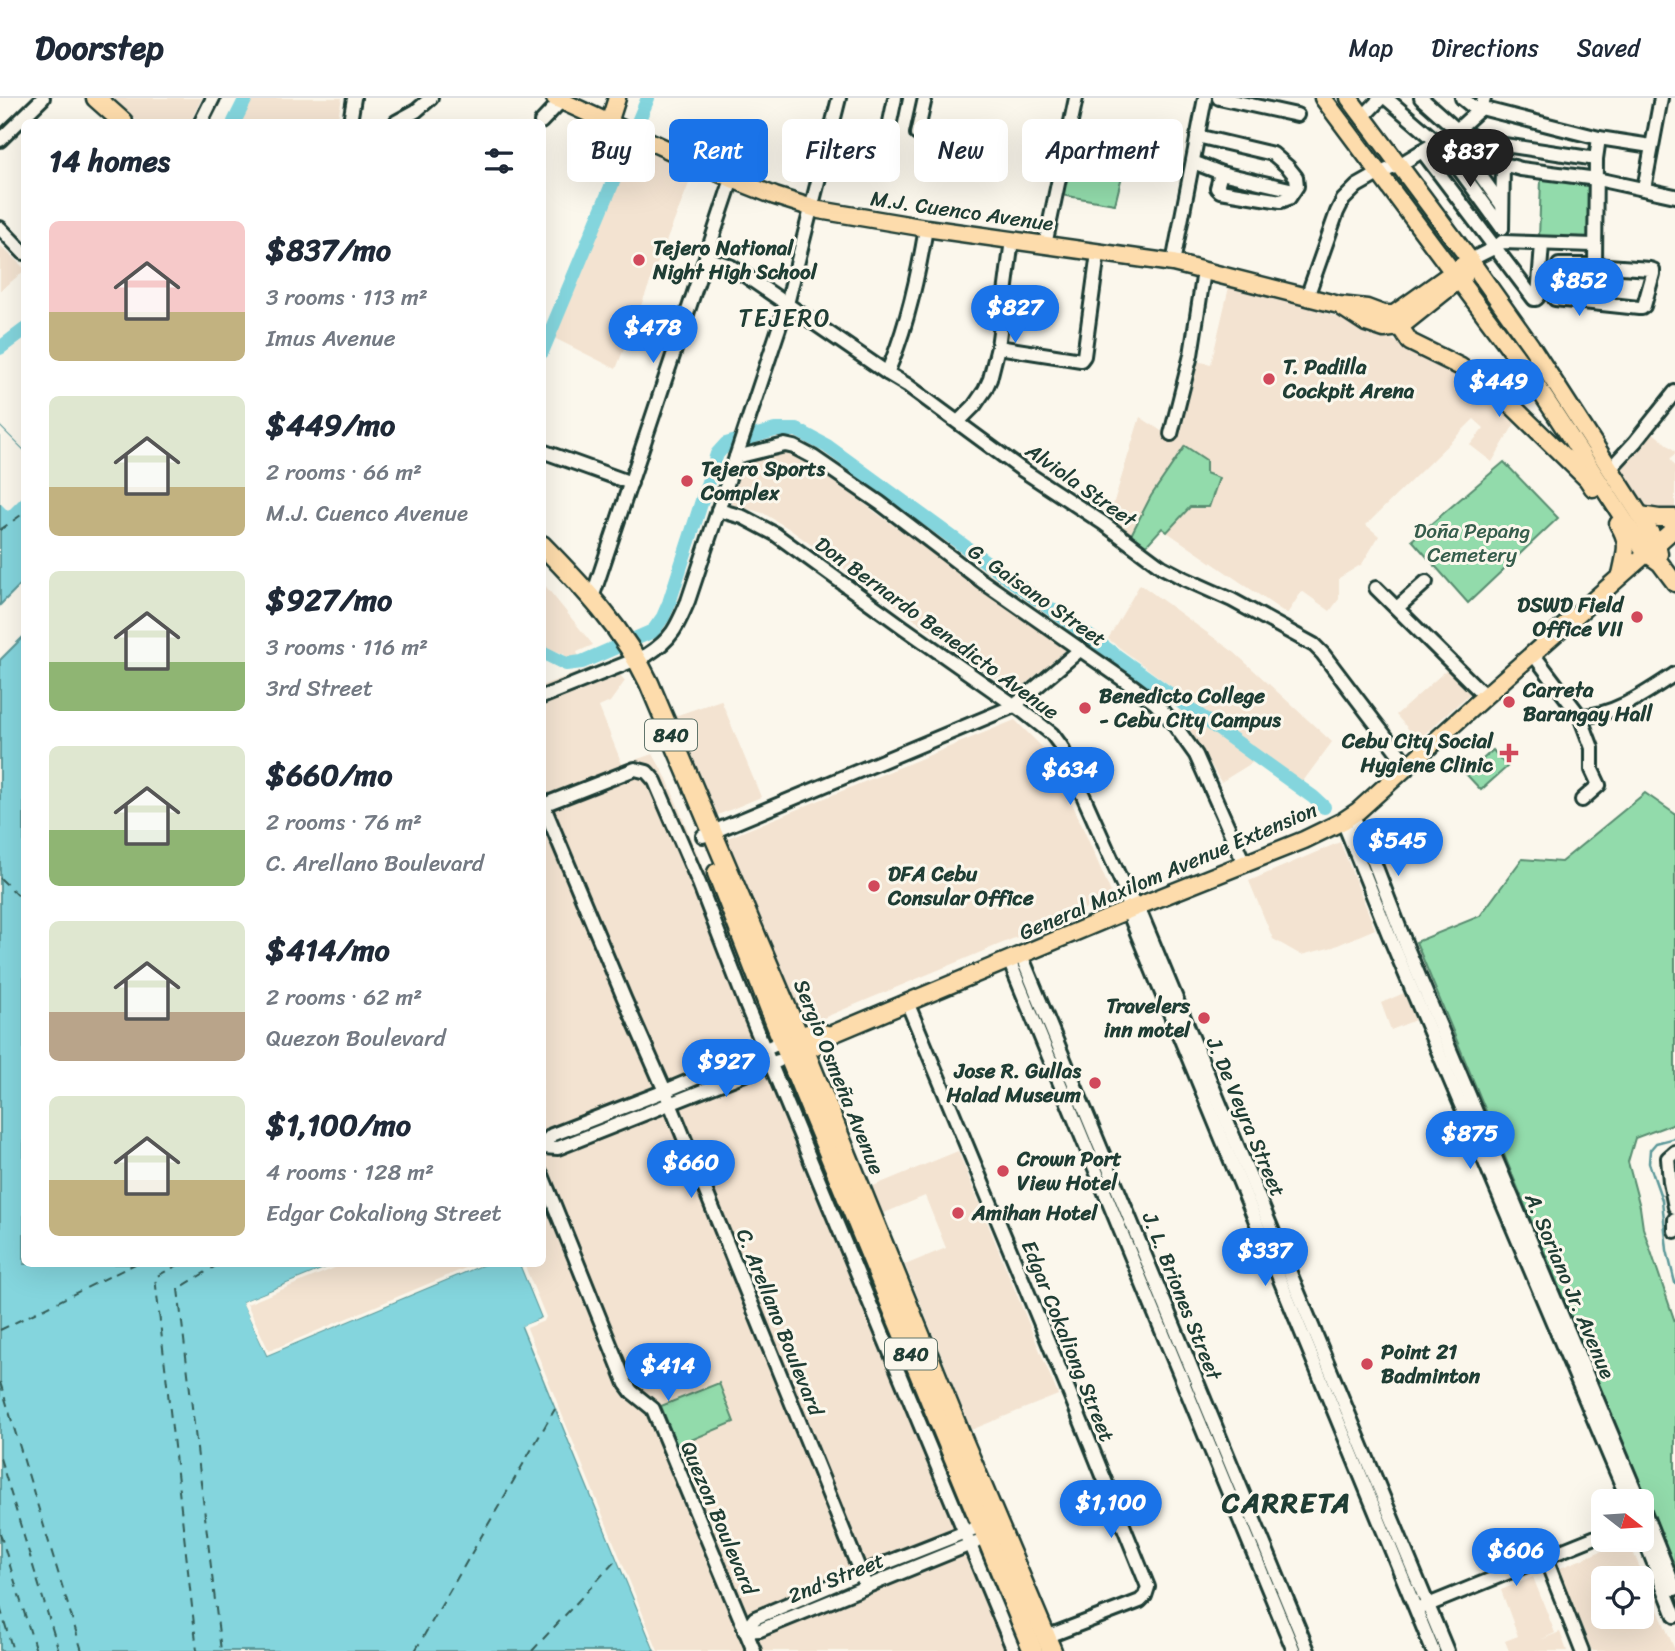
<!DOCTYPE html>
<html lang="en">
<head>
<meta charset="utf-8">
<style>
	:root { --surface:#fff; --page:#f2f2f3; --text:#1f2937; --muted:#747a83; --line:#e0e1e3; --accent:#1a73e8 }
	body { margin:0; font-family:Sriracha,sans-serif; background:var(--page); color:var(--text); height:100vh; display:flex; flex-direction:column; font-size:26px; white-space:nowrap }
	* { box-sizing:border-box; margin:0 }
	p { font-size:23px; color:var(--muted) }
	.icon { flex:none; width:38px; height:38px; fill:none; stroke:currentColor; stroke-width:2; stroke-linecap:round; stroke-linejoin:round }
	.map { position:relative; flex:1; overflow:hidden }
	.side { position:absolute; left:21px; top:21px; width:525px; height:1148px; display:flex; flex-direction:column; background:var(--surface); border-radius:10px; box-shadow:0 7px 28px #0002 }
	.side>* { flex:none }
	.hud { position:absolute; left:567px; top:21px; width:665px; height:63px; display:flex; gap:14px }
	.needle { width:46px; rotate:107deg }
	.fabs { position:absolute; left:1591px; top:1391px; display:grid; gap:14px }
	.fabs a { display:grid; place-items:center; width:63px; height:63px; border-radius:10px; background:var(--surface); box-shadow:0 7px 28px #0002; font-size:35px }
	.price { position:absolute; translate:-50% -60px; padding:0 16px; border-radius:24px; background:var(--accent); color:#fff; font-size:23px; line-height:46px; filter:drop-shadow(0 2px 4px #0008) }
	.price::after { content:''; position:absolute; left:50%; top:42px; width:21px; height:16px; margin-left:-10px; background:inherit; clip-path:polygon(0 0,100% 0,50% 100%) }
	.price.on { background:#222; color:#fff }
	ul { padding:0; list-style:none }
	li { display:flex; align-items:center; gap:21px; height:175px; padding:0 28px }
	li span { display:grid; place-items:center; flex:none; width:196px; height:140px; border-radius:10px; color:#555 }
	li>.icon { margin-inline-start:auto }
	span .icon { width:84px; height:84px; fill:#fffc; stroke-width:1 }
	li b { font-size:30px }
	h2 { display:flex; justify-content:space-between; align-items:center; height:84px; padding:0 28px; font-size:30px }
	.pill { padding:0 24px; border-radius:10px; background:var(--surface); box-shadow:0 7px 28px #0002; font-size:24px; line-height:63px }
	.pill.on { background:var(--accent); color:#fff }
	header { display:flex; align-items:center; gap:42px; box-sizing:border-box; height:98px; padding:0 35px; background:var(--surface); border-bottom:2px solid var(--line) }
	header strong { font-size:33px }
	nav { display:flex; gap:38px; margin-inline-start:auto; font-size:24px }
	.map>svg:first-child { display:block }
	.built { fill:#f3e3d1; fill-rule:evenodd }
	.green { fill:#92dbab; stroke:#588c70; stroke-width:2 }
	.water { fill:#84d5dd; stroke:#5c9899; stroke-width:2 }
	.pier { fill:#fbf7ec }
	.lines { fill:none; stroke-linecap:round; stroke-linejoin:round }
	.stream { stroke:#5c9899; stroke-width:2.5 }
	.river { stroke:#84d5dd; stroke-width:14 }
	.ferry { stroke:#335b56; stroke-width:2; stroke-dasharray:9 7; stroke-linecap:butt }
	.minor-casing { stroke:#1f3d34; stroke-width:18 }
	.major-casing { stroke:#1f3d34; stroke-width:21 }
	.highway-casing { stroke:#1f3d34; stroke-width:23 }
	.minor { stroke:#fbf7ec; stroke-width:12 }
	.major { stroke:#fddcac; stroke-width:16 }
	.highway { stroke:#fddcac; stroke-width:18 }
	.poi-dot { fill:#d1495b; stroke:#fbf7ec; stroke-width:2.5 }
	.labels { text-anchor:middle; dominant-baseline:central; stroke-width:6; stroke-linejoin:round; paint-order:stroke }
	.shield { fill:#fbf7ec; stroke:#61756b; stroke-width:2 }
	.shield-label { font-size:19px; font-weight:bold; fill:#1f3d34 }
	.street-label { font-size:21px; fill:#1f3d34; stroke:#fbf7ec }
	.poi-label { font-size:21px; font-weight:bold; fill:#1f3d34; stroke:#fbf7ec; text-anchor:start }
	.park-label { font-size:21px; fill:#365d4c; stroke:#fbf7ec }
	.quarter-label { font-size:24px; letter-spacing:2px; fill:#1f3d34; stroke:#fbf7ec }
	.district-label { font-size:28px; font-weight:bold; letter-spacing:2px; fill:#1f3d34; stroke:#fbf7ec }
</style>
</head>
<body>
<header>
<strong>Doorstep</strong>
<nav><a>Map</a><a>Directions</a><a>Saved</a></nav>
</header>
<div class="map">
<svg width="1675" height="1553" viewBox="0 0 1675 1553">
	<rect width="100%" height="100%" fill="#fbf7ec"/>
	<filter id="ink" filterUnits="userSpaceOnUse"><feTurbulence type="fractalNoise" baseFrequency=".0143" numOctaves="2"/><feDisplacementMap in="SourceGraphic" scale="14" xChannelSelector="R" yChannelSelector="G"/><feConvolveMatrix kernelMatrix="1 2 1 2 8 2 1 2 1" color-interpolation-filters="sRGB"/></filter>
	<g filter="url(#ink)">
		<g class="built">
			<path d="M114,0H202L190,24H138Z"/>
			<path d="M248,0H342L337,24H236Z"/>
			<path d="M632,44L695,70L616,271L552,239Z"/>
			<path d="M0,147L24,170V173L0,193Z"/>
			<path d="M1229,189L1301,206L1368,230L1426,258L1495,301L1518,320L1492,364L1470,347L1484,330L1474,321L1366,427L1379,438L1362,466L1339,480V501L1330,513L1302,493L1287,516L1167,434L1219,381L1206,375L1185,349L1151,398L1130,439L1108,423L1140,319L1172,340L1195,263L1211,266Z"/>
			<path d="M1651,333L1675,353V356L1670,361L1675,368V410L1668,413L1651,411L1648,410L1618,369L1637,352Z"/>
			<path d="M784,354L795,357L810,364L875,414L1067,551L1016,595L788,430L763,415L731,406L742,365L766,357Z"/>
			<path d="M543,485L593,547L577,554L583,569L572,572L564,556L546,550L543,547Z"/>
			<path d="M1140,486L1235,555L1332,644L1301,686L1108,541Z"/>
			<path d="M609,563L625,583L610,604L599,609L622,666L653,656L667,681L787,978L1025,1553H655L522,1228L542,1220L520,1166H542L543,587Z"/>
			<path d="M1452,567L1474,592L1418,642L1396,617Z"/>
			<path d="M721,602L761,699L713,719L672,619Z"/>
			<path d="M1177,611L1214,633L1255,663L1221,684Z"/>
			<path d="M1015,622L1052,659L1113,799L804,928L725,741Z"/>
			<path d="M1340,744L1375,831L1333,849L1301,857L1273,841L1249,783Z"/>
			<path d="M1404,895L1415,922L1391,932L1381,905Z"/>
			<path d="M958,1053L1058,1297L971,1332L905,1167L946,1150L925,1098L882,1116L871,1089Z"/>
			<path d="M336,1166H484L267,1257L242,1204Z"/>
			<path d="M1628,1442L1675,1552V1553H1592L1558,1471ZM1642,1480V1519H1603V1480Z"/>
			<path d="M1533,1479L1555,1535L1540,1542L1560,1534L1567,1553H1509L1505,1543L1518,1538L1501,1492Z"/>
		</g>
		<g class="green">
			<path d="M1076,27L1132,38L1115,106L1061,97Z"/>
			<path d="M1406,76L1465,155L1449,166L1390,88Z"/>
			<path d="M1541,80L1592,85L1589,144L1539,142Z"/>
			<path d="M1185,348L1206,362V375L1219,380L1209,409H1190L1167,434L1162,430L1144,450L1130,439L1151,398Z"/>
			<path d="M1504,364L1558,420L1468,505L1412,442Z"/>
			<path d="M1493,652L1507,669L1481,692L1466,676Z"/>
			<path d="M1645,695L1675,716V1025L1635,1040L1628,1064L1640,1109L1643,1130L1675,1224V1470L1416,844L1480,818L1522,761L1561,764Z"/>
			<path d="M719,1285L734,1324L677,1348L661,1308Z"/>
		</g>
		<g class="water">
			<path d="M0,329L24,353V483L0,507Z"/>
			<path d="M24,538V1166H336L243,1204L267,1257L484,1166H520L542,1220L522,1229L655,1553H0V562Z"/>
		</g>
		<g class="pier">
			<path d="M0,329L24,353V397L8,413L0,405Z"/>
			<path d="M336,1166H339L337,1169L247,1206L269,1253L475,1166H484L267,1257L242,1204Z"/>
			<path d="M520,1166H524L546,1219L544,1223L527,1230L658,1553H655L522,1228L542,1220Z"/>
		</g>
		<g class="lines">
			<path class="stream" d="M1675,1040L1656,1045L1650,1052L1649,1065L1662,1102L1667,1152L1675,1185"/>
			<g class="river">
				<path d="M234,24L246,0"/>
				<path d="M0,250L24,232"/>
				<path d="M542,254L648,0"/>
				<path d="M1047,508L1313,699L1324,709"/>
				<path d="M542,554L566,566L582,564L653,533L663,519L669,505L717,356L726,346L775,332H797L827,348L1037,501"/>
			</g>
			<g class="ferry">
				<path d="M0,432L24,415"/>
				<path d="M0,780L24,803"/>
				<path d="M180,1166L155,1179L197,1553"/>
				<path d="M219,1166L178,1191L221,1553"/>
				<path d="M0,1232L135,1166"/>
				<path d="M0,1284L82,1553"/>
				<path d="M0,1360L59,1553"/>
				<path d="M0,1435L36,1553"/>
				<path d="M0,1509L13,1553"/>
				<path d="M415,1553L555,1311"/>
				<path d="M532,1553L617,1461"/>
			</g>
			<defs>
				<g id="minor">
					<path d="M1219,0L1297,17"/>
					<path d="M1386,0L1443,49L1502,130"/>
					<path d="M1421,0L1457,32L1472,38L1498,46L1596,61"/>
					<path d="M1462,0L1478,13"/>
					<path d="M1481,10L1599,40L1651,48"/>
					<path d="M1363,19L1381,0"/>
					<path d="M201,24L213,0"/>
					<path d="M350,24L354,0"/>
					<path d="M396,24L416,13L431,0"/>
					<path d="M541,24L561,3"/>
					<path d="M890,24L895,0"/>
					<path d="M917,36L925,0"/>
					<path d="M1197,38L1273,56L1288,69L1296,79L1297,88L1289,100L1281,103L1220,93L1217,90L1221,75"/>
					<path d="M0,42L43,0"/>
					<path d="M1443,49L1521,71L1597,81L1675,98"/>
					<path d="M1422,53L1534,201H1536L1538,199L1542,146"/>
					<path d="M1465,56L1501,106"/>
					<path d="M1193,64L1221,75L1294,92"/>
					<path d="M1644,91L1661,0"/>
					<path d="M0,130L24,155"/>
					<path d="M1502,130L1503,67"/>
					<path d="M1045,147L1076,0"/>
					<path d="M706,160L730,168L743,176L887,275L907,287L1021,371L1103,425L1162,469L1185,481L1232,502L1314,547L1323,556L1408,668"/>
					<path d="M1470,162L1496,149L1502,144L1594,147"/>
					<path d="M1173,165L1205,0"/>
					<path d="M1559,167H1593L1650,171L1653,172V176L1644,208L1642,210H1639L1555,201Z"/>
					<path d="M1595,167L1596,61L1599,40"/>
					<path d="M1307,199L1337,114L1343,102L1357,88L1380,75L1399,67L1457,32L1481,10L1484,0"/>
					<path d="M998,249L1081,262L1084,258L1098,155"/>
					<path d="M887,275C907,230 918,179 926,130"/>
					<path d="M958,324L974,308L985,292L990,281L998,249L1012,142"/>
					<path d="M1171,336L1191,257L1204,173"/>
					<path d="M542,353L631,385"/>
					<path d="M736,359L785,347L794,349L813,359L880,405L982,483L1134,589L1155,605L1171,622L1196,657L1244,765"/>
					<path d="M1610,371L1635,344L1675,294"/>
					<path d="M718,412L743,419L775,436L903,529L1024,614L1052,636L1061,648L1127,796L1138,809C1240,1057 1345,1304 1447,1553"/>
					<path d="M1376,490L1485,598"/>
					<path d="M592,500L732,81"/>
					<path d="M1397,510L1426,484"/>
					<path d="M1533,556L1580,618L1592,650V672L1599,687L1582,702"/>
					<path d="M542,599L647,557C672,541 677,529 688,503L787,206L839,0"/>
					<path d="M1580,618C1613,619 1649,593 1675,576"/>
					<path d="M542,704L624,900L665,993L866,1488"/>
					<path d="M543,707L635,671L647,674L655,683L699,785L747,909L1014,1553"/>
					<path d="M1351,718L1355,722L1374,764L1408,852L1640,1404"/>
					<path d="M1343,723L1391,842L1629,1404"/>
					<path d="M703,738L1014,608L1081,551"/>
					<path d="M1127,804L1128,813L1433,1553"/>
					<path d="M1021,857L1308,1553"/>
					<path d="M1009,862L1294,1553"/>
					<path d="M907,904L1072,1301L1148,1489L1145,1498L1140,1503L1046,1539"/>
					<path d="M542,1047L552,1037L665,993L782,944"/>
					<path d="M542,1049L558,1050L778,963"/>
					<path d="M1675,1054L1668,1060L1670,1084L1675,1109"/>
					<path d="M542,1077L626,1286L632,1294L653,1311L754,1553"/>
					<path d="M1675,1121V1133"/>
					<path d="M1642,1408L1675,1491"/>
					<path d="M1642,1435L1675,1518"/>
					<path d="M1545,1459L1582,1553"/>
					<path d="M1423,1509L1603,1436"/>
					<path d="M745,1533L755,1520L861,1475L973,1431"/>
					<path d="M745,1533L760,1532L976,1444"/>
				</g>
				<g id="major">
					<path d="M555,0L732,81L775,98L819,112L926,130L1173,165L1339,207L1367,210L1383,216H1394L1470,162"/>
					<path d="M1323,0L1529,276L1646,455L1660,465L1675,485"/>
					<path d="M1349,0L1470,162L1531,248L1640,417L1657,446L1659,456"/>
					<path d="M609,25L617,0"/>
					<path d="M1343,210L1366,225L1384,231L1400,229L1465,177"/>
					<path d="M1394,216L1400,229L1410,244L1461,269L1501,297L1587,381L1593,390"/>
					<path d="M1640,417L1659,420H1675"/>
					<path d="M1618,426C1631,446 1625,455 1621,477"/>
					<path d="M788,941L815,933L830,937"/>
					<path d="M795,957L820,946L830,937L1116,817L1304,742L1343,723L1358,713L1485,598L1675,430"/>
				</g>
				<g id="highway">
					<path d="M96,0L123,24"/>
					<path d="M542,447C583,489 624,532 649,585L805,953L962,1340L1052,1553"/>
					<path d="M717,775L778,932L1033,1553"/>
				</g>
			</defs>
			<use href="#minor" class="minor-casing"/>
			<use href="#major" class="major-casing"/>
			<use href="#highway" class="highway-casing"/>
			<use href="#minor" class="minor"/>
			<use href="#major" class="major"/>
			<use href="#highway" class="highway"/>
		</g>
	</g>
	<g class="poi-dot">
		<circle cx="639" cy="162" r="7"/>
		<circle cx="1269" cy="281" r="7"/>
		<circle cx="687" cy="383" r="7"/>
		<circle cx="1637" cy="519" r="7"/>
		<circle cx="1509" cy="604" r="7"/>
		<circle cx="1085" cy="610" r="7"/>
		<path d="M1505.5 644.5h7v7h7v7h-7v7h-7v-7h-7v-7h7z"/>
		<circle cx="874" cy="788" r="7"/>
		<circle cx="1204" cy="920" r="7"/>
		<circle cx="1095" cy="985" r="7"/>
		<circle cx="1003" cy="1073" r="7"/>
		<circle cx="958" cy="1115" r="7"/>
		<circle cx="1367" cy="1266" r="7"/>
	</g>
	<g class="labels">
		<g class="shield">
			<rect x="645" y="621.5" width="52" height="31" rx="5"/>
			<rect x="885" y="1240.5" width="52" height="31" rx="5"/>
		</g>
		<g class="shield-label">
			<text x="671" y="637">840</text>
			<text x="911" y="1256">840</text>
		</g>
		<g class="street-label">
			<text transform="translate(962 113) rotate(8)">M.J. Cuenco Avenue</text>
			<text transform="translate(1081 387) rotate(35)">Alviola Street</text>
			<text transform="translate(1037 497) rotate(35)">G. Gaisano Street</text>
			<text transform="translate(937 530) rotate(36)">Don Bernardo Benedicto Avenue</text>
			<text transform="translate(1168 773) rotate(-23)">General Maxilom Avenue Extension</text>
			<text transform="translate(839 979) rotate(68)">Sergio Osmeña Avenue</text>
			<text transform="translate(1246 1019) rotate(67)">J. De Veyra Street</text>
			<text transform="translate(1570 1188) rotate(67)">A. Soriano Jr. Avenue</text>
			<text transform="translate(1182 1198) rotate(68)">J. L. Briones Street</text>
			<text transform="translate(780 1224) rotate(68)">C. Arellano Boulevard</text>
			<text transform="translate(1068 1243) rotate(68)">Edgar Cokaliong Street</text>
			<text transform="translate(719 1420) rotate(67)">Quezon Boulevard</text>
			<text transform="translate(836 1480) rotate(-22)">2nd Street</text>
		</g>
		<g class="poi-label">
			<text x="653" y="150">Tejero National<tspan x="653" dy="24">Night High School</tspan></text>
			<text x="1283" y="269">T. Padilla<tspan x="1283" dy="24">Cockpit Arena</tspan></text>
			<text x="701" y="371">Tejero Sports<tspan x="701" dy="24">Complex</tspan></text>
			<text x="1623" y="507" text-anchor="end">DSWD Field<tspan x="1623" dy="24">Office VII</tspan></text>
			<text x="1523" y="592">Carreta<tspan x="1523" dy="24">Barangay Hall</tspan></text>
			<text x="1099" y="598">Benedicto College<tspan x="1099" dy="24">- Cebu City Campus</tspan></text>
			<text x="1493" y="643" text-anchor="end">Cebu City Social<tspan x="1493" dy="24">Hygiene Clinic</tspan></text>
			<text x="888" y="776">DFA Cebu<tspan x="888" dy="24">Consular Office</tspan></text>
			<text x="1190" y="908" text-anchor="end">Travelers<tspan x="1190" dy="24">inn motel</tspan></text>
			<text x="1081" y="973" text-anchor="end">Jose R. Gullas<tspan x="1081" dy="24">Halad Museum</tspan></text>
			<text x="1017" y="1061">Crown Port<tspan x="1017" dy="24">View Hotel</tspan></text>
			<text x="972" y="1115">Amihan Hotel</text>
			<text x="1381" y="1254">Point 21<tspan x="1381" dy="24">Badminton</tspan></text>
		</g>
		<g class="park-label">
			<text x="1472" y="433">Doña Pepang<tspan x="1472" dy="24">Cemetery</tspan></text>
		</g>
		<g class="quarter-label">
			<text x="785" y="220">TEJERO</text>
		</g>
		<g class="district-label">
			<text x="1287" y="1404">CARRETA</text>
		</g>
	</g>
</svg>
<div class="fabs">
<a><svg class="needle" viewBox="-14 -14 28 28"><path d="M0-13l5 13h-10z" fill="#e53935"/><path d="M0 13l5-13h-10z" fill="#747a83"/></svg></a>
<a><svg class="icon" aria-label="locate" viewBox="0 0 24 24"><circle cx="12" cy="12" r="6"/><path d="M12 2v4M12 18v4M2 12h4M18 12h4"/></svg></a>
</div>
<b class="price on" style="left:1470px;top:91px">$837</b>
<b class="price" style="left:1579px;top:220px">$852</b>
<b class="price" style="left:1015px;top:247px">$827</b>
<b class="price" style="left:653px;top:267px">$478</b>
<b class="price" style="left:1499px;top:321px">$449</b>
<b class="price" style="left:1070px;top:709px">$634</b>
<b class="price" style="left:1398px;top:780px">$545</b>
<b class="price" style="left:726px;top:1001px">$927</b>
<b class="price" style="left:1470px;top:1073px">$875</b>
<b class="price" style="left:691px;top:1102px">$660</b>
<b class="price" style="left:1265px;top:1190px">$337</b>
<b class="price" style="left:668px;top:1305px">$414</b>
<b class="price" style="left:1111px;top:1442px">$1,100</b>
<b class="price" style="left:1516px;top:1490px">$606</b>
<div class="hud">
<a class="pill">Buy</a>
<a class="pill on">Rent</a>
<a class="pill">Filters</a>
<a class="pill">New</a>
<a class="pill">Apartment</a>
</div>
<section class="side">
<h2>14 homes<svg class="icon" aria-label="filters" viewBox="0 0 24 24"><path d="M4 7h16M4 17h16"/><circle cx="9" cy="7" r="2"/><circle cx="15" cy="17" r="2"/></svg></h2>
<ul>
<li><span style="background:linear-gradient(#f6c9c9 65%,#c2b280 0)"><svg class="icon" aria-label="home" viewBox="0 0 24 24"><path d="M3 11l9-7 9 7M6 9v11h12V9"/></svg></span><div><b>$837/mo</b><p>3 rooms · 113 m²</p><p>Imus Avenue</p></div></li>
<li><span style="background:linear-gradient(#dfe7d0 65%,#c2b280 0)"><svg class="icon" aria-label="home" viewBox="0 0 24 24"><path d="M3 11l9-7 9 7M6 9v11h12V9"/></svg></span><div><b>$449/mo</b><p>2 rooms · 66 m²</p><p>M.J. Cuenco Avenue</p></div></li>
<li><span style="background:linear-gradient(#dfe7d0 65%,#8fb573 0)"><svg class="icon" aria-label="home" viewBox="0 0 24 24"><path d="M3 11l9-7 9 7M6 9v11h12V9"/></svg></span><div><b>$927/mo</b><p>3 rooms · 116 m²</p><p>3rd Street</p></div></li>
<li><span style="background:linear-gradient(#dfe7d0 60%,#8fb573 0)"><svg class="icon" aria-label="home" viewBox="0 0 24 24"><path d="M3 11l9-7 9 7M6 9v11h12V9"/></svg></span><div><b>$660/mo</b><p>2 rooms · 76 m²</p><p>C. Arellano Boulevard</p></div></li>
<li><span style="background:linear-gradient(#dfe7d0 65%,#b9a48a 0)"><svg class="icon" aria-label="home" viewBox="0 0 24 24"><path d="M3 11l9-7 9 7M6 9v11h12V9"/></svg></span><div><b>$414/mo</b><p>2 rooms · 62 m²</p><p>Quezon Boulevard</p></div></li>
<li><span style="background:linear-gradient(#dfe7d0 60%,#c2b280 0)"><svg class="icon" aria-label="home" viewBox="0 0 24 24"><path d="M3 11l9-7 9 7M6 9v11h12V9"/></svg></span><div><b>$1,100/mo</b><p>4 rooms · 128 m²</p><p>Edgar Cokaliong Street</p></div></li>
</ul>
</section>
</div>
</body>
</html>
